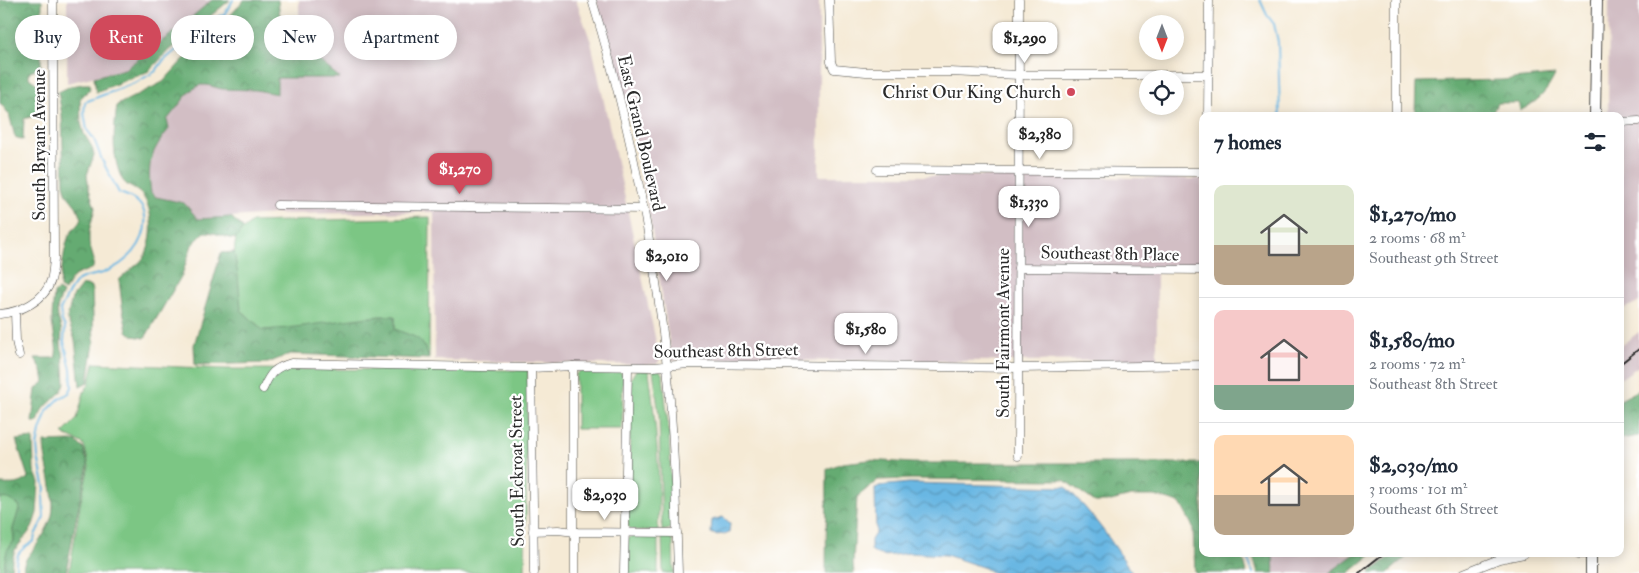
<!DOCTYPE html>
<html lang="en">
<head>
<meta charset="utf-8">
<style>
	:root { --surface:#fff; --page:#f2f2f3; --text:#1f2937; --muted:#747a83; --line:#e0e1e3; --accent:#d1495b }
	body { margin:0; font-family:"IM FELL Double Pica",serif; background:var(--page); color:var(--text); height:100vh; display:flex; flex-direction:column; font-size:19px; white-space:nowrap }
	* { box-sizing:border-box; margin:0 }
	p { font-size:16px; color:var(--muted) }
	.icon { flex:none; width:28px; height:28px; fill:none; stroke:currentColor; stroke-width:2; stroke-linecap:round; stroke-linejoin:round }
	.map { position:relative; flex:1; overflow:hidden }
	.sheet { position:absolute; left:1199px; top:112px; width:425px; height:445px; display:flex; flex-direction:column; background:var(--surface); border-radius:10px; box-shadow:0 2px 12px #0003 }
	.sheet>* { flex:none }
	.guide { position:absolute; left:15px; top:15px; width:475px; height:45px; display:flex; gap:10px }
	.needle { width:32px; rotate:180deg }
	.tools { position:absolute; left:1139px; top:15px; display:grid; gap:10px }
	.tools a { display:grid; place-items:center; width:45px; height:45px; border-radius:50%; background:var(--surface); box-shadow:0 2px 12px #0003; font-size:25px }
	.price { position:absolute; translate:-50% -42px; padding:0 11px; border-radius:10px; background:#fff; color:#222; font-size:16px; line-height:32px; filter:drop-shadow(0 1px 2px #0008) }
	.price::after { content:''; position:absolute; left:50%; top:30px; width:15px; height:11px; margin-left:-8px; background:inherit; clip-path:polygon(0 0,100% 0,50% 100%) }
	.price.active { background:var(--accent); color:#fff }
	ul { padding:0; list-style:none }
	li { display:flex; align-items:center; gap:15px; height:125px; padding:0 15px }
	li+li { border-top:1px solid var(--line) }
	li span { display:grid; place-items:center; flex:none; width:140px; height:100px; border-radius:10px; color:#555 }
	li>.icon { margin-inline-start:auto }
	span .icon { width:60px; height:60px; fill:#fffc; stroke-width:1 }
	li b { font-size:21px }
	h2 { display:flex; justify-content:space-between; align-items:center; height:60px; padding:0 15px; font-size:21px }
	.chip { padding:0 18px; border-radius:22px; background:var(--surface); box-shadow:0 2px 12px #0003; font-size:18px; line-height:45px }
	.chip.active { background:var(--accent); color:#fff }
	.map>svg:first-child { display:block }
	.industrial { fill:#d2bec4 }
	.green { fill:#7cc684; stroke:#547858 }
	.forest { fill:url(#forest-crowns); stroke:#486b4e }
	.water { fill:url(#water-waves); stroke:#4a7187 }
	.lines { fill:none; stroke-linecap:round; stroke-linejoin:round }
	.stream { stroke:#69b7e3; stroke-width:2 }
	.minor-casing { stroke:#494844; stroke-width:9 }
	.major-casing { stroke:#494844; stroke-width:12 }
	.minor { stroke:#fff; stroke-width:8 }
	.major { stroke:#fff; stroke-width:10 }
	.rail { stroke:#2b2b2b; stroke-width:2 }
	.poi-dot { fill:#d1495b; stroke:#fff; stroke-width:2 }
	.labels { text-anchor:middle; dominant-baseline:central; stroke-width:4.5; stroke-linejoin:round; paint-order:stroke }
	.poi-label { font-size:18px; fill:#2b2b2b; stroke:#fff; text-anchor:end }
	.street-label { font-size:18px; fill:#2b2b2b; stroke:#fff }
</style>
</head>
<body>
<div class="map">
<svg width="1639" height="573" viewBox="0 0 1639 573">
	<defs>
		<pattern id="forest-crowns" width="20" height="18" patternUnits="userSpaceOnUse" patternTransform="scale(1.25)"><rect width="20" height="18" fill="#65ab72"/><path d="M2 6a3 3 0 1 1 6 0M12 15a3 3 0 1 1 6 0" fill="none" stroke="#538b5e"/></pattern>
		<pattern id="water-waves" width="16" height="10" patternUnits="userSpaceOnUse" patternTransform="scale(1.25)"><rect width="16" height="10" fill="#69b7e3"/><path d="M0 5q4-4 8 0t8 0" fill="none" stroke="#5795b8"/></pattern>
	</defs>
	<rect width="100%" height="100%" fill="#fff"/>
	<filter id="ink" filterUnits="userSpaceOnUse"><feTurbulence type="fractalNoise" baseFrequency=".02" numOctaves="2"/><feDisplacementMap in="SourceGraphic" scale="10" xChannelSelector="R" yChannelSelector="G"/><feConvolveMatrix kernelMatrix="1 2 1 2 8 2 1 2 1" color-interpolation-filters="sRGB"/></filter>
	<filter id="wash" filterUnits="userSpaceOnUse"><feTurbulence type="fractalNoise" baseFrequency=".0096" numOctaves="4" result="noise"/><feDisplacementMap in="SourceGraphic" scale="20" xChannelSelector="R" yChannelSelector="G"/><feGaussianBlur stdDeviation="1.12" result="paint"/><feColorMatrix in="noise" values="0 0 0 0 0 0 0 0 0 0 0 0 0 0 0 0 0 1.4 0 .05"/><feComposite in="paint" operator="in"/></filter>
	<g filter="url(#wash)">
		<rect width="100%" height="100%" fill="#f5ead5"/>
		<g class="industrial">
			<path d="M67,0H212L174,32L125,69L67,83Z"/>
			<path d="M299,0H576L591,42L660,360L657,364L649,365L435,360L434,212L277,214L198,219L184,203L156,197L151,193L149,171L155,147L169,129L167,120L190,91L200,84H207L223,89L256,90L276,94V78L339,77L310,53L299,37Z"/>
			<path d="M596,0H819V176H1012L1202,179V267H1157V360L1002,361L672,360L650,218L641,174L628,112L610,44Z"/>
			<path d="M1609,0H1639V302L1620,310V116H1608Z"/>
			<path d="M1639,332V366L1620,379V346Z"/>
			<path d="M1271,554H1355L1329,573H1274L1273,557Z"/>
		</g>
		<g class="green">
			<path d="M430,217L429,359L425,347L406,334L395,329V316H379L297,328L263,330L241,310C239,292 231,255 236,239C239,231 246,227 252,222Z"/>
			<path d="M94,363L226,369L528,370L525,573H69L80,505L89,466L85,448L82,443L64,435V432L77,419L84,392L89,384Z"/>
			<path d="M616,370L621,372L623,378L622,429H576V374L580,371Z"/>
			<path d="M636,370L649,371C656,423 661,478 658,531L632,530L628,527L631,378Z"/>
			<path d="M653,370H660L663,376L669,434L673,527L670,529L662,531L659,416Z"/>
			<path d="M0,498H8L20,506L13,529L14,541L7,551L3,573H0Z"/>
			<path d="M631,536H658V573H626L627,540Z"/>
			<path d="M662,536L670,537L673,541L674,573H663Z"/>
		</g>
		<g class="forest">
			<path d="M0,0H42L41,66L29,73V78L40,86V114L24,119L23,140L15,137L9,114L0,103Z"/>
			<path d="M212,0H230L169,50L149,71L96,92L94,77L125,69L174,32Z"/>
			<path d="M244,0H278L281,24L299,37L310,53L340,78H277V94L256,90L222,89L207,85H200L190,91L167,120L169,129C150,153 147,163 151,193L156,197L184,203L198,219L231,217L243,228L236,239C225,238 216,232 205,232L192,245L182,275L145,338L133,336L127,331L122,305L119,280C126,273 133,268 140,262C155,247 155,209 141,194C134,187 125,187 121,177C111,154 114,128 117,105L163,82L183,60L221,26Z"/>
			<path d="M1555,75C1546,94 1538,101 1520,111L1519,103H1497L1493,112V116H1429L1415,113L1416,82L1502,80Z"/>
			<path d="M83,84H90V89L80,99L81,123L84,134L92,147L94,155L87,175L89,189L95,208L89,232V243L94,260L93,268C75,276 74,272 65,291L60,288C60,278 65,241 70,234C74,228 79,224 82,218L76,206L67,195L64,184L62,115L58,92L71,86Z"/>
			<path d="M234,252L238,275L241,310L263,330C307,328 351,316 395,316V329C417,339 421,334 429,359L290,354L268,363L195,365L194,345L221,253Z"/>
			<path d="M82,285H87L92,288L94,343L88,382L80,386L75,340L67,318L72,298Z"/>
			<path d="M58,290L63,293C55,311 56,310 61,328C63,336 59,344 63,352L65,384L61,392L42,410L38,422H32L36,389L44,382L42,371L35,358H55C59,348 53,334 52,322C52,312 53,303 54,293Z"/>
			<path d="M1639,390V436L1620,439V400Z"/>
			<path d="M33,438L34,470L39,482L37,513L32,528L15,550L12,560L11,573H3L7,550L14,541L13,529L20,506L8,499L0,498V484C10,484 22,486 28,477L16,440Z"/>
			<path d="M72,441L77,442L84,449L88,465L77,514L66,573H24C21,561 30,555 36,546C42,538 47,529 51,519C58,498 44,464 44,442Z"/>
			<path d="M869,460L912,463H1202V554H1242L1247,573H1195L1193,527L1180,503L1155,496H1131L1107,502H1095L1064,480L911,479L878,480L857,497L853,562L854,573H826L827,469L842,463Z"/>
			<path d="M1252,554H1271L1273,557L1274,573H1258Z"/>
			<path d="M1355,554H1372L1349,573H1329Z"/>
			<path d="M1394,554H1410L1388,573H1369Z"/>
		</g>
		<g class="water">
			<path d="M909,483L1066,487C1092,513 1113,542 1132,573H993L985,568L946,555L910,553L884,556L877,554L871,550V540L876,532L875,489L879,486Z"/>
			<path d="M723,517L730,523L729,533L716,535L711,533L712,520Z"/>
		</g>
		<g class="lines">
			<g class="stream">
				<path d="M1260,0L1267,15L1274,24L1278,42L1280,116"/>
				<path d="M1246,554L1253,573"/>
				<path d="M16,573C15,554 18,551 34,541L35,535L44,517L43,496L45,489L38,457L37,446L40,431L47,411L59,399L69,393L72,387L71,369L64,342L65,327L62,321L60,310C66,301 69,288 77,281C85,275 94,276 103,273C126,264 148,244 145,216C143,202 132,197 119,193L102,160L94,139L87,130L84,113L85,102L137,82L156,71L162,62L194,35L199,28L212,24L219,16L224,15L233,0"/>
			</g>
		</g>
	</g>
	<g filter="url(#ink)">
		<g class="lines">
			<defs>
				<g id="minor">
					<path d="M592,0C629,119 653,242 667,366C674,435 676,504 678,573"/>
					<path d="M829,0L831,62L834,69L866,72H949L1019,75H1208"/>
					<path d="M1396,0V116"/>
					<path d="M1208,116L1209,0"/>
					<path d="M1620,122L1639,121"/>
					<path d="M877,170L1202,172"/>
					<path d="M277,205L644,209"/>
					<path d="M1018,268L1202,270"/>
					<path d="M15,312L16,341L19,355"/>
					<path d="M0,314C20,312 45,301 51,280C53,274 53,266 54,260L53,0"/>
					<path d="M573,366V528L575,532V573"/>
					<path d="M531,368L534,573"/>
					<path d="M263,389C270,373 274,368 291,363L531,368L573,366L653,367L689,364L1019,368L1202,365"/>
					<path d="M1018,456L1019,0"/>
					<path d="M533,531L558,530L575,532L677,533"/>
					<path d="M1579,554H1591"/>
					<path d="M624,573L628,368"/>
					<path d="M1464,573L1499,559L1524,554"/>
				</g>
				<g id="major">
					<path d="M1595,116L1597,0"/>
					<path d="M1591,573V554"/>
				</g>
			</defs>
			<use href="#minor" class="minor-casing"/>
			<use href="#major" class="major-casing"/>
			<use href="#minor" class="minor"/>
			<use href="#major" class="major"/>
			<g class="rail">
				<path d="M1620,364L1639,349"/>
				<path d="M1359,573L1383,554"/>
			</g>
		</g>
	</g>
	<circle class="poi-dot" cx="1071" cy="92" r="5"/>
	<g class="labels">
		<g class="poi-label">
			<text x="1061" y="92">Christ Our King Church</text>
		</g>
		<g class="street-label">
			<text transform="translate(641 133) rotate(77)">East Grand Boulevard</text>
			<text transform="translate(39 145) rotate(-90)">South Bryant Avenue</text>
			<text transform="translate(1110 254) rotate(1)">Southeast 8th Place</text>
			<text transform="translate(1003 333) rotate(-90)">South Fairmont Avenue</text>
			<text transform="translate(726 351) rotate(-1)">Southeast 8th Street</text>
			<text transform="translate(517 471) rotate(-91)">South Eckroat Street</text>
		</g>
	</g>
</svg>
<div class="tools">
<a><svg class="needle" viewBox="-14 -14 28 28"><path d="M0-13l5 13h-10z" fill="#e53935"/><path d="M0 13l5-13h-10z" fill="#747a83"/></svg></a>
<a><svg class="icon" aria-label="locate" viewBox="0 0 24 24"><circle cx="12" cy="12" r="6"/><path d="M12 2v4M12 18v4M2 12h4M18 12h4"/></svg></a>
</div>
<b class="price" style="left:1025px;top:64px">$1,290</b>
<b class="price" style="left:1040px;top:160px">$2,380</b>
<b class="price active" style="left:460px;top:195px">$1,270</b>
<b class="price" style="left:1029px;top:228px">$1,330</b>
<b class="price" style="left:667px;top:282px">$2,010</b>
<b class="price" style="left:866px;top:355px">$1,580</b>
<b class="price" style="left:605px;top:521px">$2,030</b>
<div class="guide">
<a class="chip">Buy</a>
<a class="chip active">Rent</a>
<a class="chip">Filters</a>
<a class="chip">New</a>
<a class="chip">Apartment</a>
</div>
<section class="sheet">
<h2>7 homes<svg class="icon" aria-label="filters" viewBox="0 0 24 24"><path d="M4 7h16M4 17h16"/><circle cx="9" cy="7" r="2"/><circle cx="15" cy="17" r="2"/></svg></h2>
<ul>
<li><span style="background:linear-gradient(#dfe7d0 60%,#b9a48a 0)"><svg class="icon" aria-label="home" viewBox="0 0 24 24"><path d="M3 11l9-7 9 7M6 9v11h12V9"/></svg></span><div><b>$1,270/mo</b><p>2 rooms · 68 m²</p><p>Southeast 9th Street</p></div></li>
<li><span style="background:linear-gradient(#f6c9c9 75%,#7fa58c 0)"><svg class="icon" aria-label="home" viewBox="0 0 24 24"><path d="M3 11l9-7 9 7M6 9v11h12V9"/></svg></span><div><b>$1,580/mo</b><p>2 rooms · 72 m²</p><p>Southeast 8th Street</p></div></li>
<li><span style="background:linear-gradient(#ffd9b3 60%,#b9a48a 0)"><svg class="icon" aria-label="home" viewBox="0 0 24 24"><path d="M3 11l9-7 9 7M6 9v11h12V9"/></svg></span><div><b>$2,030/mo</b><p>3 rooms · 101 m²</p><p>Southeast 6th Street</p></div></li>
</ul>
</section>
</div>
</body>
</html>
